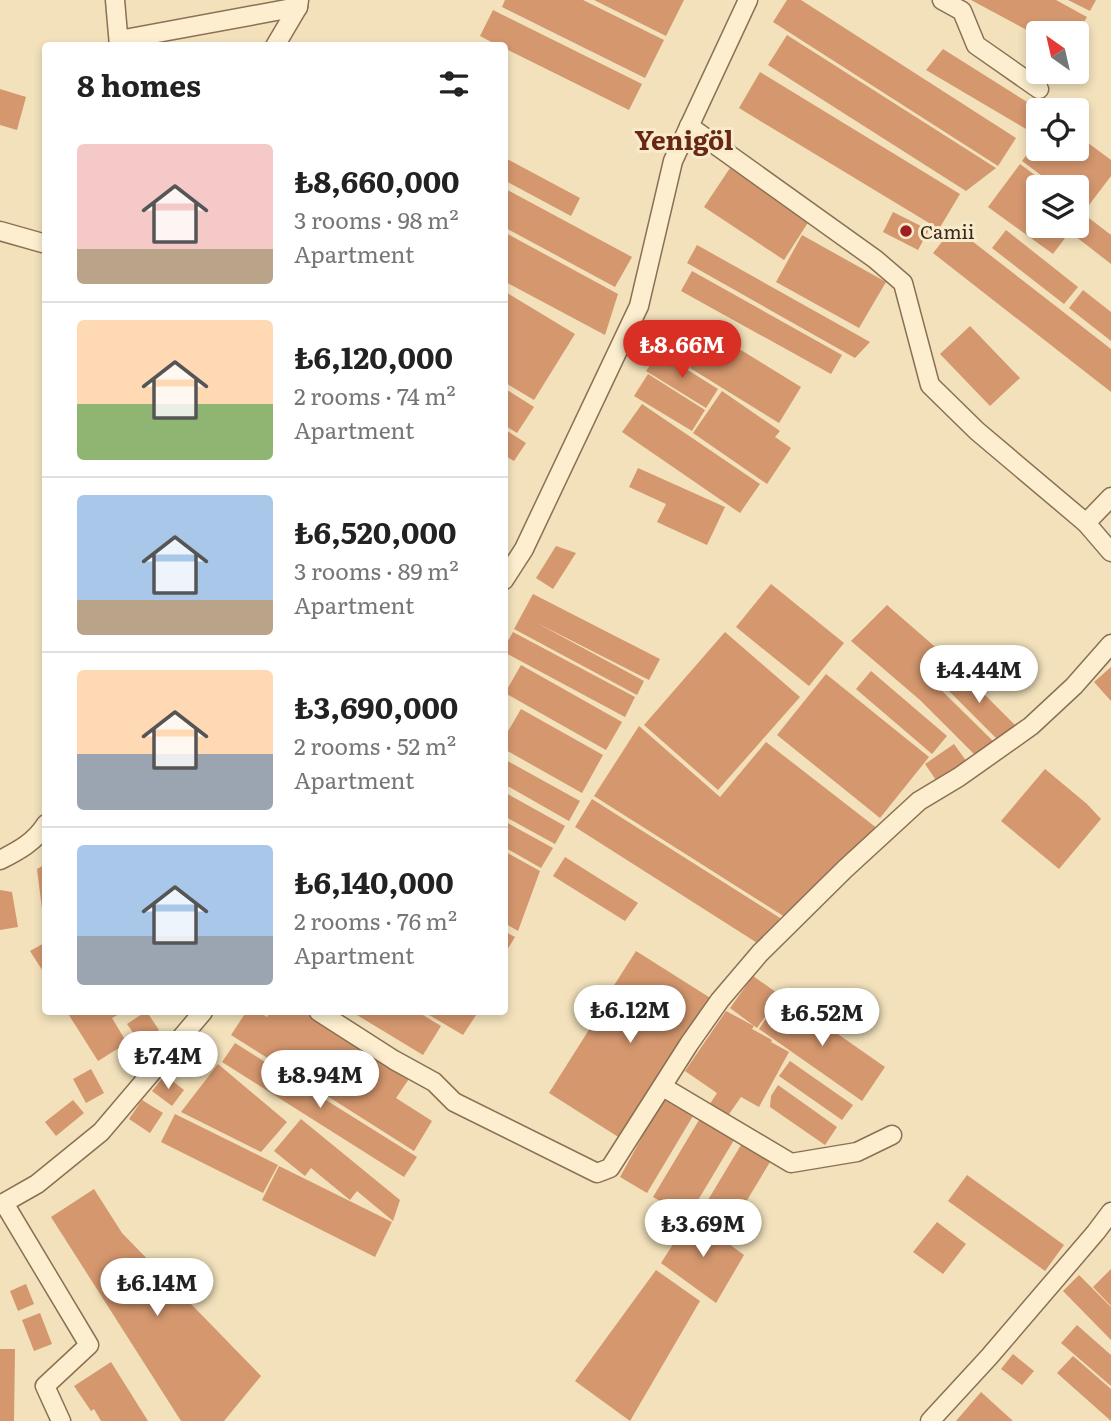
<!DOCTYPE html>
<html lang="en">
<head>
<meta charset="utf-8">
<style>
	:root { --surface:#fff; --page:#f6f6f6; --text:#222; --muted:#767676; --line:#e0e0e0; --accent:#d93025 }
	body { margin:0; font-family:Literata,serif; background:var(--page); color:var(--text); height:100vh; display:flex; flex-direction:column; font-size:26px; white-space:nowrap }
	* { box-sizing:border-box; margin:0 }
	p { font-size:23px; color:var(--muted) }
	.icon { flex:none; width:38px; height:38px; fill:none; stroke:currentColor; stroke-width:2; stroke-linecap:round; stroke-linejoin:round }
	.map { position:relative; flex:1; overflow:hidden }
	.sheet { position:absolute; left:42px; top:42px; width:466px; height:973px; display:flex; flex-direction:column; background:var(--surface); border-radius:7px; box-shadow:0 4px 10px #0003 }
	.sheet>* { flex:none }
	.needle { width:46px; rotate:326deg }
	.tools { position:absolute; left:1026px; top:21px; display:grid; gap:14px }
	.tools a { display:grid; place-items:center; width:63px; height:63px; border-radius:7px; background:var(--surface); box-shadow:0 4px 10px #0003; font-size:35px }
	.price { position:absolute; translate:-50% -60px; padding:0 16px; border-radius:24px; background:#fff; color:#222; font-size:23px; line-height:46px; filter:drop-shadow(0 2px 4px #0008) }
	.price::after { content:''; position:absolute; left:50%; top:42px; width:21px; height:16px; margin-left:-10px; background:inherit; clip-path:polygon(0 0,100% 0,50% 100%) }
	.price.on { background:var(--accent); color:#fff }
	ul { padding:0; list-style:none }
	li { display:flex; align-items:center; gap:21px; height:175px; padding:0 35px }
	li+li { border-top:2px solid var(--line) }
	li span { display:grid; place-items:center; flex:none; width:196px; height:140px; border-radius:7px; color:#555 }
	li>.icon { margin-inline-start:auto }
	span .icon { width:84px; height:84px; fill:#fffc; stroke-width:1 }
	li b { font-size:30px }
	h2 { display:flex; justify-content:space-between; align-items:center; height:84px; padding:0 35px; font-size:30px }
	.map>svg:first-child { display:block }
	.building { fill:#d4976e }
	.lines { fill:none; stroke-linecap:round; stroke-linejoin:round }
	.minor-casing { stroke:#8b7054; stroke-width:21 }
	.minor { stroke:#fceecf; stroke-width:18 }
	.poi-dot { fill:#9f1e20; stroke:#f8ebcc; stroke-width:2.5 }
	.labels { text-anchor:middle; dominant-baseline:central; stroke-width:6; stroke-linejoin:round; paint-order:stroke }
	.poi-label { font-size:19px; fill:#38281a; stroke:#f8ebcc; text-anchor:start }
	.district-label { font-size:26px; font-weight:bold; fill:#692615; stroke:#f8ebcc }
</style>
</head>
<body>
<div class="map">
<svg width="1111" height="1421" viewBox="0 0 1111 1421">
	<rect width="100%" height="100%" fill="#f2e1bb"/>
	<g class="building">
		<path d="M505,0H583L664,40L645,78L502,7Z"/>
		<path d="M594,0H684L666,36Z"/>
		<path d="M787,0H801L1016,138L998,166L773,22Z"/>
		<path d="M971,0H1056L1087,17L1078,33H1038V36Z"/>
		<path d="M1068,0H1096L1090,11Z"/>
		<path d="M493,10L642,84L629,110L504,48V46H499L480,36Z"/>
		<path d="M787,35L996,168L966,191L768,65Z"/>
		<path d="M943,49L1038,109V113L1026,129L926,70Z"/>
		<path d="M760,72L960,194L939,229L739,108Z"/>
		<path d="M0,89L26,97L17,130L0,125Z"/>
		<path d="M1076,134L1111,160V176L1086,209L1076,202V187H1057L1022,161L1038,140V149H1076Z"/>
		<path d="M507,159L580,198L571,216L504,180V163Z"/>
		<path d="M1020,164L1051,187H1038V226H1074L1053,254L988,207Z"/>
		<path d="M730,168L809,221L784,260L704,207Z"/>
		<path d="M504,188L632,257L615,287L504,227Z"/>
		<path d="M1076,206L1084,212L1076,222Z"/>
		<path d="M893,212L929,230L918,250L883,232Z"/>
		<path d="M1089,218L1111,235V264L1075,236Z"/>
		<path d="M954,227L1111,349V392L933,253Z"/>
		<path d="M1006,230L1078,287L1064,304L992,248Z"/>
		<path d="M504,232L618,294L605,335L504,281Z"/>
		<path d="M802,235L886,282L859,328L776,282Z"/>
		<path d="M697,245L870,342L855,358L687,263Z"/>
		<path d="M692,271L842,355L831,374L681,291Z"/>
		<path d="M1083,290L1111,312V341L1069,308Z"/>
		<path d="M504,291L575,334L534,400L504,382Z"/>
		<path d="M970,326L1020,378L990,406L940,354Z"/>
		<path d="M712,332L801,387L779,423L690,368Z"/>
		<path d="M659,352L718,389L706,408L646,371Z"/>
		<path d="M648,374L705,410L692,431L634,396Z"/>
		<path d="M504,388L534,407L517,433L504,425Z"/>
		<path d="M722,391L780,431L775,437L791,448L767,484L693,433Z"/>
		<path d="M642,404L760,484L740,513L622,432Z"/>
		<path d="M504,429L526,443L514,461L504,455Z"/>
		<path d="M638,468L725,507L707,545L657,522L666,504L629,487Z"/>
		<path d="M556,546L576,553L553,589L536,578Z"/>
		<path d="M771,584L844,643L809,686L736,627Z"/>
		<path d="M533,594L660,659L649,680L535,622L644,681L637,695L514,629Z"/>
		<path d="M887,605L956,665L936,685L993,741L974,754L920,700L851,641Z"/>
		<path d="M513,632L635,697L625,717L504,652V648Z"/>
		<path d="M725,632L800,697L718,790L644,725Z"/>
		<path d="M521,665L622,722L606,750L505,693Z"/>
		<path d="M1111,667V701L1094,682Z"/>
		<path d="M871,671L947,736L932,754L856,689Z"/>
		<path d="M962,672L1016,726L1009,733L998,740L940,682L949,674L955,680Z"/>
		<path d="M826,674L929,757L880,818L777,735Z"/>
		<path d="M521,709L603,755L582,793L504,749V738Z"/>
		<path d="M639,726L720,797L766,742L878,829L785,917L594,796Z"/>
		<path d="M954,744L967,762L938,783L925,764Z"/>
		<path d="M504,759L580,801L569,821L504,784Z"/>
		<path d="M1045,769L1087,804L1101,819L1059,869L1001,821Z"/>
		<path d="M504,792L565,826L555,844L504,816Z"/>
		<path d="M592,799L780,918L762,946L575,827Z"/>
		<path d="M504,821L553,848L541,868L504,847Z"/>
		<path d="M504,851L540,871L518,931L504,923Z"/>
		<path d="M565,857L638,903L625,921L553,876Z"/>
		<path d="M46,864V925H44L37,869Z"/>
		<path d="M0,890L12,892L18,927L0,930Z"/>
		<path d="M504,931L515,937L504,955Z"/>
		<path d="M46,942V976L30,951Z"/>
		<path d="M636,951L712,999L623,1140L549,1093L592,1025L597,1029L603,1020L595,1015Z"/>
		<path d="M753,976L780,995L757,1028L730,1008Z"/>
		<path d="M782,995L885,1067L862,1101L759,1029Z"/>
		<path d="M726,1011L754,1026L752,1029L772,1040L771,1042L789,1052L759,1107L741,1097L727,1117L708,1107L717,1093L685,1071Z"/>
		<path d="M67,1012H123L112,1018L127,1043L98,1061Z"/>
		<path d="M145,1012H147L159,1030L140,1043L127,1024Z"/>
		<path d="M246,1012H259L267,1017L270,1012H316L413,1073L396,1098L432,1121L414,1151L231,1035Z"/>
		<path d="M352,1012H418L441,1026L423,1055Z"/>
		<path d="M424,1012H478L463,1035Z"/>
		<path d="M235,1043L417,1157L404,1177L222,1062Z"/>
		<path d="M790,1061L853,1105L842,1120L779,1076Z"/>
		<path d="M218,1064L287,1122L261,1152L181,1112Z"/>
		<path d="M91,1069L104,1093L86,1103L73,1079Z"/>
		<path d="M165,1075L184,1090L172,1106L152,1091Z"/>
		<path d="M778,1085L837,1127L825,1145L770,1107L771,1096Z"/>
		<path d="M663,1099L693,1116L647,1193L620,1177Z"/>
		<path d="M73,1100L84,1113L56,1136L45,1122Z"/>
		<path d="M142,1100L163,1113L150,1133L129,1119Z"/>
		<path d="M175,1114L278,1165L263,1193L161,1142Z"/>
		<path d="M301,1119L400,1200L393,1221L357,1191L350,1200L311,1168L305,1176L274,1151Z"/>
		<path d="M699,1120L734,1140L688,1217L653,1197Z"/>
		<path d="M744,1140L773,1157L740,1212L733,1207L721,1227L699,1215Z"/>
		<path d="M279,1166L392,1222L375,1257L262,1200Z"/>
		<path d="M967,1175L1064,1245L1045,1271L948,1201Z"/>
		<path d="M94,1189L122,1233L261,1376L224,1421H181L51,1217Z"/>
		<path d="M691,1216L744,1255L716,1303L661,1263Z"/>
		<path d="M937,1222L966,1244L943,1274L913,1252Z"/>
		<path d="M1111,1269V1306L1093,1287Z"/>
		<path d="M656,1270L700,1301L630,1421L575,1381Z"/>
		<path d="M1079,1275L1111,1307V1340L1063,1291Z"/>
		<path d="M26,1284L34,1304L18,1311L10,1291Z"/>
		<path d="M40,1313L52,1344L34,1351L22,1320Z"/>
		<path d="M1077,1325L1111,1355V1386L1061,1343Z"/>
		<path d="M0,1349H15L14,1421H0Z"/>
		<path d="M1013,1354L1034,1371L1022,1385L1001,1369Z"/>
		<path d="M1073,1356L1111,1389V1421L1057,1373Z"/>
		<path d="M111,1362L148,1421H101L94,1409L91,1411L74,1386Z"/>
		<path d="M981,1392L1013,1421H956Z"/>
	</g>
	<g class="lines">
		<defs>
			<g id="minor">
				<path d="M115,0L119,46"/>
				<path d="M942,0L962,11L976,45L1039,89"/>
				<path d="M119,40L298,7L299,0"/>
				<path d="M275,46L298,7"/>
				<path d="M689,126L875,259L903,283L930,385L977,431L1086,523L1111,552"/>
				<path d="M0,231L46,244"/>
				<path d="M1086,523L1111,497"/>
				<path d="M504,580L524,549L639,306L673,161L748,0"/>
				<path d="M0,860C18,851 35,842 46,824"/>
				<path d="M319,1012L394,1060L434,1082L454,1102L597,1173L610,1168L689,1044L720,1000L760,953L845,869L919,801L959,777L1031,726L1074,686L1111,644"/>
				<path d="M663,1087L791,1163L857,1152L892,1135"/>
				<path d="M4,1203L89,1345L45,1386L61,1421"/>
				<path d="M0,1205L37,1184L101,1132L203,1012"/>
				<path d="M930,1421L989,1357L1096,1232L1111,1212"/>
			</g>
		</defs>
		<use href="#minor" class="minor-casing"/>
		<use href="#minor" class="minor"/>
	</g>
	<circle class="poi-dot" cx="906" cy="231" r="7"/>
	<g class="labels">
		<g class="poi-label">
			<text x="920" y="231">Camii</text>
		</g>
		<g class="district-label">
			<text x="684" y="138">Yenigöl</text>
		</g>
	</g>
</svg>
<div class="tools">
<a><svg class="needle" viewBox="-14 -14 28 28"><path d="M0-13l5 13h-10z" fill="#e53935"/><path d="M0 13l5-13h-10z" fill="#767676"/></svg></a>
<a><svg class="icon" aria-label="locate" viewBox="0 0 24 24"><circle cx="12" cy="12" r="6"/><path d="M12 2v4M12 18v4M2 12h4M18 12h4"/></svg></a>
<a><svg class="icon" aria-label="layers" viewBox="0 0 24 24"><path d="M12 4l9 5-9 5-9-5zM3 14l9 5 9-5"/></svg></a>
</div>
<b class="price on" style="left:682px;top:380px">₺8.66M</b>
<b class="price" style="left:979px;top:705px">₺4.44M</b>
<b class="price" style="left:630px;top:1045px">₺6.12M</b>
<b class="price" style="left:822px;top:1048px">₺6.52M</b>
<b class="price" style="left:168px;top:1091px">₺7.4M</b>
<b class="price" style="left:320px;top:1110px">₺8.94M</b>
<b class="price" style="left:703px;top:1259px">₺3.69M</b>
<b class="price" style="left:157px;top:1318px">₺6.14M</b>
<section class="sheet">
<h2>8 homes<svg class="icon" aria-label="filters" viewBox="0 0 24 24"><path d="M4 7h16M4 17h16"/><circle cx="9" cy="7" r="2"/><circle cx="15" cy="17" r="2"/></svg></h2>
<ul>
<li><span style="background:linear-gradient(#f6c9c9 75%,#b9a48a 0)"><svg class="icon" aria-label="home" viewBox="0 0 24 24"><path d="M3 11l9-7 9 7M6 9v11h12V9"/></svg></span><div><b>₺8,660,000</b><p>3 rooms · 98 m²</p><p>Apartment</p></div></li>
<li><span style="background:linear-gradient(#ffd9b3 60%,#8fb573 0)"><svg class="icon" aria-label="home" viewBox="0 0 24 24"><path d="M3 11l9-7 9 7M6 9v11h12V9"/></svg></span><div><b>₺6,120,000</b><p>2 rooms · 74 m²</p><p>Apartment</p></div></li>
<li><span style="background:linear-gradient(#a9c7e8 75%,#b9a48a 0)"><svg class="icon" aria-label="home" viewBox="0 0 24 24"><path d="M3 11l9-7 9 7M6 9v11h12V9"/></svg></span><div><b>₺6,520,000</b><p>3 rooms · 89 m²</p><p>Apartment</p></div></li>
<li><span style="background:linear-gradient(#ffd9b3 60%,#9aa5b1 0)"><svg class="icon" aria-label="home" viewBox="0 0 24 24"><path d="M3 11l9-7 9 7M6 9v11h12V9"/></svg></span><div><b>₺3,690,000</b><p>2 rooms · 52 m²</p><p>Apartment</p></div></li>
<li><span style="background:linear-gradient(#a9c7e8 65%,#9aa5b1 0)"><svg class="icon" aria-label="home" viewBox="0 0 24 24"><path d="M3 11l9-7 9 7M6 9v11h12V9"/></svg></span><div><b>₺6,140,000</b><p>2 rooms · 76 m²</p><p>Apartment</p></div></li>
</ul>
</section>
</div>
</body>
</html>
